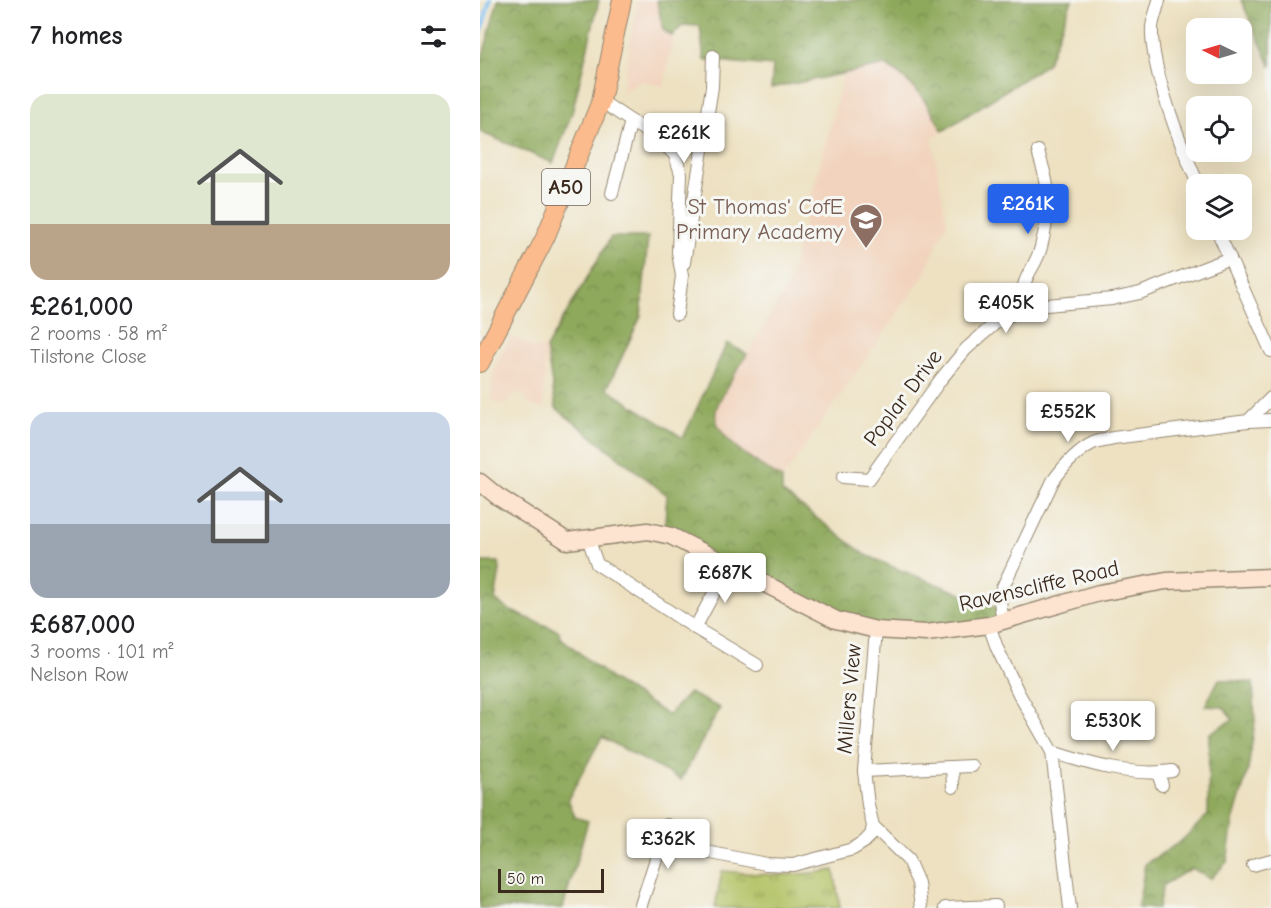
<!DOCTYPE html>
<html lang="en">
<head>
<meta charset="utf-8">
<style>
	:root { --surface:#fff; --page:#f2f2f2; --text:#202124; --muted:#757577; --accent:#2563eb }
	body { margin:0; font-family:"Comic Neue",sans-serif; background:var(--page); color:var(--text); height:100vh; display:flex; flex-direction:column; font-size:22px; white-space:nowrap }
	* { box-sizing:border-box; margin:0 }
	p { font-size:20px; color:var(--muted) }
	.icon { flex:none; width:33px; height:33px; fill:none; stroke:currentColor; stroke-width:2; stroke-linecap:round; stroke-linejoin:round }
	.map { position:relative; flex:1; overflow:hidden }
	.sheet { display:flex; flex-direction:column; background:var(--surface); width:480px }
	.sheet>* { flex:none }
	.needle { width:39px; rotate:275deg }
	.fabs { position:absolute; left:706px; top:18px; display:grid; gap:12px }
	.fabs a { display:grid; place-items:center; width:66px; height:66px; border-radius:12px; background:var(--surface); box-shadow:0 6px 24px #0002; font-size:30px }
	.scale { position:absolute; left:18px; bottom:15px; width:106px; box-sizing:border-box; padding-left:6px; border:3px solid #3b2a1e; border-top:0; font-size:16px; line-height:21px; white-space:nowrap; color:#3b2a1e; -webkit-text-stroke:4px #f6f6f2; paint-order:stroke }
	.price { position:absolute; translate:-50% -51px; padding:0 14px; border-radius:6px; background:#fff; color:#222; font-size:20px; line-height:39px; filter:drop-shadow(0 2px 3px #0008) }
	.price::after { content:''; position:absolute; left:50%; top:36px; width:18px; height:14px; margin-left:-9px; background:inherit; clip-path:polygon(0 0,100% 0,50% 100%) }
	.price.active { background:var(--accent); color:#fff }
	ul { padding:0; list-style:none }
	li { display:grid; align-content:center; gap:12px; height:318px; padding:0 30px }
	li span { display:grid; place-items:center; height:186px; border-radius:18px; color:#555 }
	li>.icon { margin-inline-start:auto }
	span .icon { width:108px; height:108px; fill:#fffc; stroke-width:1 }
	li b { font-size:26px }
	h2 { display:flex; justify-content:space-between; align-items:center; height:72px; padding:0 30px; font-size:26px }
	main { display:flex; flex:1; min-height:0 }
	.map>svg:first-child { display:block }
	.built { fill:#f2d4be }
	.grass { fill:url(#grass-tufts); stroke:#777642; stroke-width:1.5 }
	.forest { fill:url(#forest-crowns); stroke:#646a3c; stroke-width:1.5 }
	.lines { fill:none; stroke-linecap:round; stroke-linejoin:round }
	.stream { stroke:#7dbef2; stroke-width:4.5 }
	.street-casing { stroke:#948670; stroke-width:14 }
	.secondary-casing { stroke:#948670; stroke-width:19 }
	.primary-casing { stroke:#948670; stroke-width:20 }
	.street { stroke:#fff; stroke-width:12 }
	.secondary { stroke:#fde4d1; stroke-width:16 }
	.primary { stroke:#fbbb8c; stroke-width:18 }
	.labels { text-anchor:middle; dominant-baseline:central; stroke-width:6; stroke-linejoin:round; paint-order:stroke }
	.shield { fill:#f6f6f2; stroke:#73675e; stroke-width:1.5 }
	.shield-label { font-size:21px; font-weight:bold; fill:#3b2a1e }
	.education-label { font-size:22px; fill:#785e54; stroke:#f6f6f2; text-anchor:end }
	.street-label { font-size:22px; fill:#3b2a1e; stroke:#f6f6f2 }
</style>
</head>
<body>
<main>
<section class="sheet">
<h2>7 homes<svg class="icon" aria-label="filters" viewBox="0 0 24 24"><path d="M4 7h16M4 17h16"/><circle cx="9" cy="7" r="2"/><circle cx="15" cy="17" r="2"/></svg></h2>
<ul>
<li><span style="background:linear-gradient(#dfe7d0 70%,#b9a48a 0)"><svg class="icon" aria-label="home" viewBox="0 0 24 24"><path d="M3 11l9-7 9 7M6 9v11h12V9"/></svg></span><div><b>£261,000</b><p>2 rooms · 58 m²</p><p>Tilstone Close</p></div></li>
<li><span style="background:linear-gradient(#c9d6e8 60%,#9aa5b1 0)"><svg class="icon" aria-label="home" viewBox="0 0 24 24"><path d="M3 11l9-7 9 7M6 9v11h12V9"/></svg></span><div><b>£687,000</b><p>3 rooms · 101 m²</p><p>Nelson Row</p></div></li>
</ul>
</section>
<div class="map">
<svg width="791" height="908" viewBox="0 0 791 908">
	<defs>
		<pattern id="grass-tufts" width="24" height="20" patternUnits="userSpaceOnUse" patternTransform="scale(1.5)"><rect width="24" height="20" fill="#b3c366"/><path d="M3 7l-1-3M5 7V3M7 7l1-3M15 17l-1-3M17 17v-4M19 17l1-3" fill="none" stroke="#939f53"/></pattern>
		<pattern id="forest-crowns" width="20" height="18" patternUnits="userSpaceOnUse" patternTransform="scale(1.5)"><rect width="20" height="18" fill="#8ea95b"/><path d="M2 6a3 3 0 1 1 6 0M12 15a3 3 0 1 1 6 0" fill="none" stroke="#758a4b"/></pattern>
	</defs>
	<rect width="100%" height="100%" fill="#f6f6f2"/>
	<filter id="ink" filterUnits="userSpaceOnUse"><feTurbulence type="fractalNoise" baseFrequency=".0167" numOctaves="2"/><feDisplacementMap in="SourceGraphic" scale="12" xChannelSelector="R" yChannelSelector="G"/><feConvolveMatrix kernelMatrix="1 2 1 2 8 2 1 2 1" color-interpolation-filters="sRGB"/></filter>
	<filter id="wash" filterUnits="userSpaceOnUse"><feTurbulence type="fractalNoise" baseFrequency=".008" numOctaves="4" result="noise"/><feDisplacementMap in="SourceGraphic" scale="24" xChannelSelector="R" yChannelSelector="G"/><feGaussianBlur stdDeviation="1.35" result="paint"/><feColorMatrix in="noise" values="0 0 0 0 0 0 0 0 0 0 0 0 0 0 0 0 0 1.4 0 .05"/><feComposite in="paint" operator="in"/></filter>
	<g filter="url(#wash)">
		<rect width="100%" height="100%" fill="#ede1c1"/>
		<g class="built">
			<path d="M158,0H175L199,4L184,86L161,81L145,90L141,96Z"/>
			<path d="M406,65L427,79L441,95L463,131L452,138L467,222L444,275L302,479L248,442L236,423V408L308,284L364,74Z"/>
			<path d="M31,337L54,348H66L63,408L50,405L44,395L33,394L27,402L20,403L14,401L11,396L13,371Z"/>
		</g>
		<path class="grass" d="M354,870L360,908H235L242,871C283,875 313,877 354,870Z"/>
		<g class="forest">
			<path d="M18,0H119L92,113L73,163L0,132V66Z"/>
			<path d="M177,0H592L567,64L463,131C444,99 438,86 406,65L291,88L293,66L224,60L220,26L203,25L192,36L183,30Z"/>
			<path d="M761,0H791V67Z"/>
			<path d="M131,237H168L161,316L127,389L203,438L247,343L267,354C259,368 241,394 237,407C227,437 282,465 302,479V492L386,555L415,568L521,609L523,622L396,630L184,534L187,495L76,408L66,348Z"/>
			<path d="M0,562H19L20,570L15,600L31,611L79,631L80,637L134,681L188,715L209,693L240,708L201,780L122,737L88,799L95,817L108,821L83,908H0Z"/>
			<path d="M739,679L773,683L775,722L768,770L753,822L747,862L730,879L712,868L683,885L678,908H658L665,864L700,842L728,815L729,734L753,719L743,707L725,706Z"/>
		</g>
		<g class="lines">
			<path class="stream" d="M0,36L10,0"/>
		</g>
	</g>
	<g filter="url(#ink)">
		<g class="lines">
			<defs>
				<g id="street">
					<path d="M679,0C677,9 673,19 672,27C670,68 701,146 718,184"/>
					<path d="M121,101L182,142L195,155L201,174L198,252L202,276L197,314"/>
					<path d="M132,193L151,121"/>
					<path d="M737,230L791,351"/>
					<path d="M204,263L232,87L233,56"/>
					<path d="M545,307C537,279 555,271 561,247C566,228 569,206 567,187C566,175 561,163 558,151"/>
					<path d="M768,421L791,420"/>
					<path d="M363,477L389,479L461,379L486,349L518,321L545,307L632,299L660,293L750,258"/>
					<path d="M108,538L117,564L215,628L277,665"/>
					<path d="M523,622L519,595L573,481C583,467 597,451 613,443C619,440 627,440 633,438L768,421L791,398"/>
					<path d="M509,625L517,648L539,694L572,752L590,908"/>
					<path d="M215,628L249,565"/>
					<path d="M396,630L384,771L388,805L393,826L428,860L438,883L441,908"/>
					<path d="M572,752C609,764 653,777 692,771"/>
					<path d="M472,767L473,787"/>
					<path d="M384,771L492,766"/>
					<path d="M678,773L682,785"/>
					<path d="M182,843L286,864L313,865L373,849L384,842L391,835L393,826"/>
					<path d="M773,865L791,860"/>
					<path d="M160,908L187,825"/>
					<path d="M465,908L516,906"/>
				</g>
				<path id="secondary" d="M0,482L17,496L87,541L168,531L191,536L356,620L396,630L446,633L509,625L619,593L686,581L791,577"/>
				<path id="primary" d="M0,363L65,238L121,101L142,0"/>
			</defs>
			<use href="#street" class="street-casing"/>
			<use href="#secondary" class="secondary-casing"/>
			<use href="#primary" class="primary-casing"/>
			<use href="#street" class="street"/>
			<use href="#secondary" class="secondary"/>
			<use href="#primary" class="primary"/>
		</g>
	</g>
	<defs>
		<symbol id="school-pin" viewBox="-11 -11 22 30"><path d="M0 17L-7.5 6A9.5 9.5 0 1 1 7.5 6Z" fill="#8d6e63" stroke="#f6f6f2"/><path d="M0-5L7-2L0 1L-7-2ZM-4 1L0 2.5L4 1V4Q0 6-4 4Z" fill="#fff"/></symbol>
	</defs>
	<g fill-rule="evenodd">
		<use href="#school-pin" x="367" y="201" width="38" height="52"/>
	</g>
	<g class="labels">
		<rect class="shield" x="62" y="169" width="48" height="36" rx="4.5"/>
		<g class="shield-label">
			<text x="86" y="187">A50</text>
		</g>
		<g class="education-label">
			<text x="363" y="207">St Thomas' CofE<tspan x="363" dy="25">Primary Academy</tspan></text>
		</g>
		<g class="street-label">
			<text transform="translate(423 398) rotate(-53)">Poplar Drive</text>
			<text transform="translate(559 586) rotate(-13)">Ravenscliffe Road</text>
			<text transform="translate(369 699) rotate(-85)">Millers View</text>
		</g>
	</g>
</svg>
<div class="fabs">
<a><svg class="needle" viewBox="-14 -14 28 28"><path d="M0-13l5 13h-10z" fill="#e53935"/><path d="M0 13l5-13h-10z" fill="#757577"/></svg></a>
<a><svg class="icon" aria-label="locate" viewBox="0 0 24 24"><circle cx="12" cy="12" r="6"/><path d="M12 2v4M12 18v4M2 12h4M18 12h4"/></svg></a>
<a><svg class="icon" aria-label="layers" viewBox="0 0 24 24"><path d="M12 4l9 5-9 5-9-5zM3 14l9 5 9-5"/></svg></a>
</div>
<div class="scale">50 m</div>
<b class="price" style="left:204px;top:164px">£261K</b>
<b class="price active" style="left:548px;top:235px">£261K</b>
<b class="price" style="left:526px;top:334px">£405K</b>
<b class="price" style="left:588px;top:443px">£552K</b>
<b class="price" style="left:245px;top:604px">£687K</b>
<b class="price" style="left:633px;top:752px">£530K</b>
<b class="price" style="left:188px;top:870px">£362K</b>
</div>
</main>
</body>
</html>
